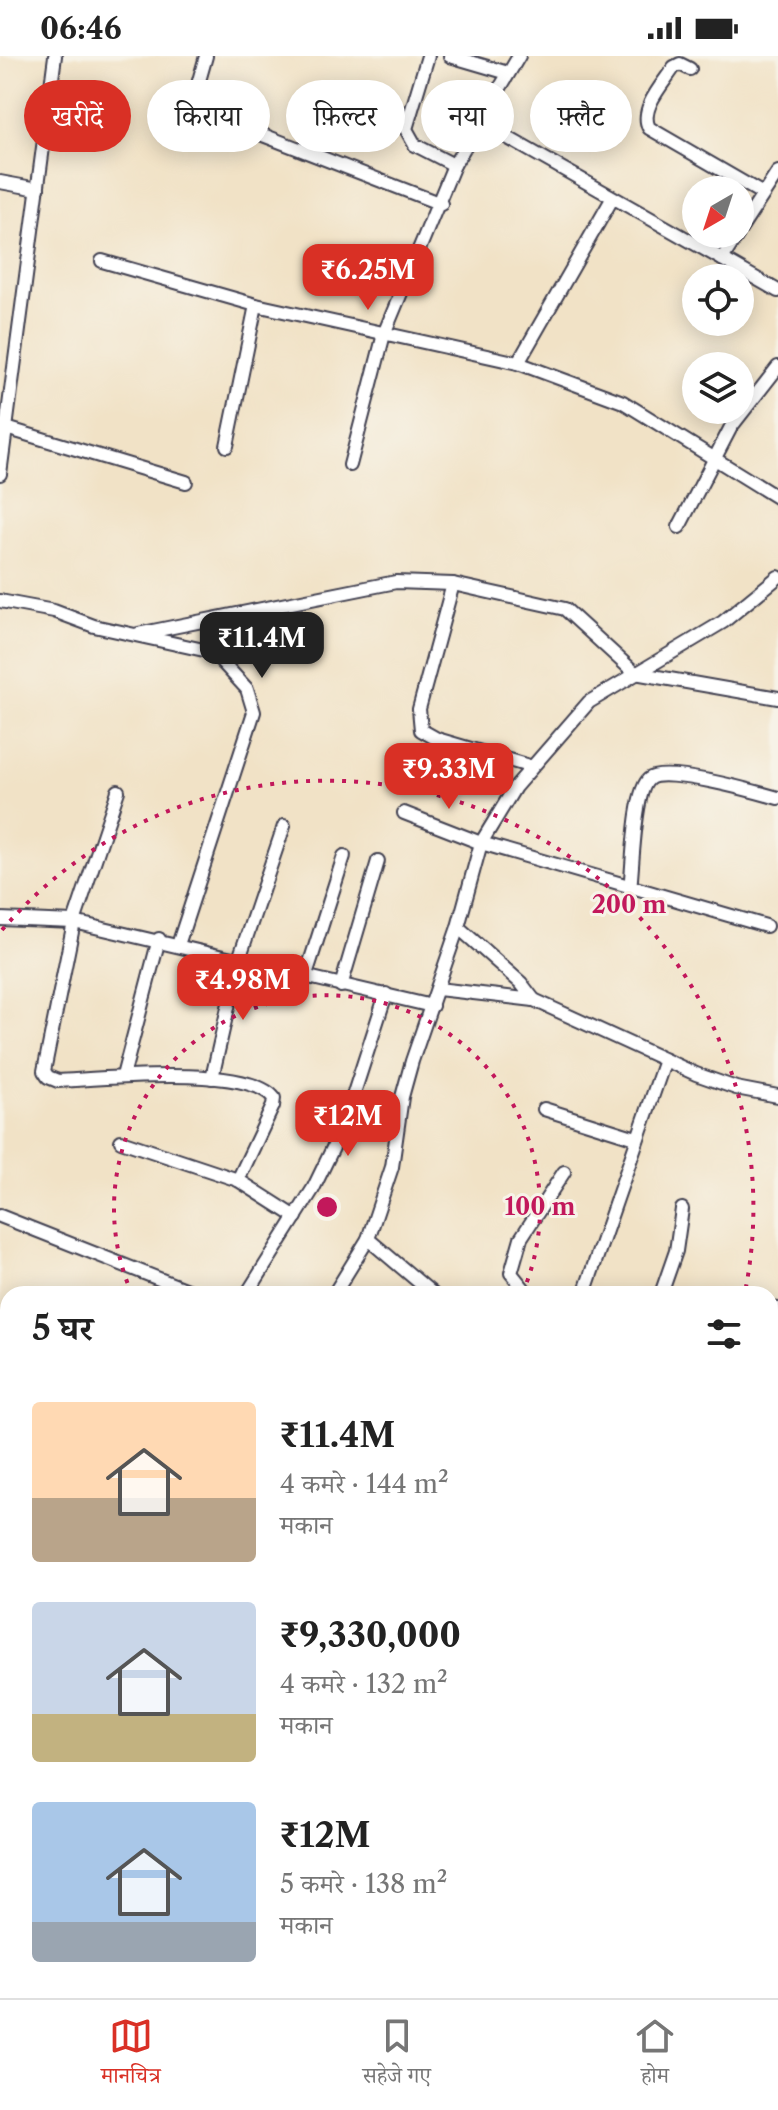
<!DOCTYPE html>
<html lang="hi">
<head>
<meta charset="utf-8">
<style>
	:root { --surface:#fff; --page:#f6f6f6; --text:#222; --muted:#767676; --line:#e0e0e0; --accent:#d93025 }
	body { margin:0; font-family:"Libre Caslon Text","Noto Serif Devanagari",serif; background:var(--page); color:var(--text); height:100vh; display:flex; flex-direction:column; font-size:30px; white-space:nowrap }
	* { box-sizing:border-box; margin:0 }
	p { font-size:26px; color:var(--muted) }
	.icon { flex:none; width:44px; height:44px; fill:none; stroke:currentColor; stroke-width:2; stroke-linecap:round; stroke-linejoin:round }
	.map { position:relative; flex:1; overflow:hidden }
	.details { position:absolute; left:0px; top:1230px; width:778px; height:712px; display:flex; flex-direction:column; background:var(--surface); border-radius:24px 24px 0 0; box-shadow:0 4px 20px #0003 }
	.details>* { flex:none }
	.banner { position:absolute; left:24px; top:24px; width:730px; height:72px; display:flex; gap:16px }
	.needle { width:52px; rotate:219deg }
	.tools { position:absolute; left:682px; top:120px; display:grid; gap:16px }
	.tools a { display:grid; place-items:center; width:72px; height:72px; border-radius:50%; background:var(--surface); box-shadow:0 4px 20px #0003; font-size:40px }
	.price { position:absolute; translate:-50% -68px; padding:0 18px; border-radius:16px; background:var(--accent); color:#fff; font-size:26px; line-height:52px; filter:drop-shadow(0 2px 4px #0008) }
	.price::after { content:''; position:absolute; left:50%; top:48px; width:24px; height:18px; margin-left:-12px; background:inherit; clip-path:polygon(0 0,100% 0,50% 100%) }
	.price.on { background:#222; color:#fff }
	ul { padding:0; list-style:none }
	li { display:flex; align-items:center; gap:24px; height:200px; padding:0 32px }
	li span { display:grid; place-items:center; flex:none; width:224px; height:160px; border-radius:8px; color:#555 }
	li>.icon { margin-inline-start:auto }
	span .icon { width:96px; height:96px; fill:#fffc; stroke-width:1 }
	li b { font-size:34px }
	h2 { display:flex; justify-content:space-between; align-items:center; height:96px; padding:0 32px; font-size:34px }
	.pill { padding:0 28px; border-radius:36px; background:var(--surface); box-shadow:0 4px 20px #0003; font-size:28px; line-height:72px }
	.pill.on { background:var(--accent); color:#fff }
	.status { display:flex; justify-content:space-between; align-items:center; height:56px; padding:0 40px; background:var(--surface); direction:ltr }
	.status svg { height:22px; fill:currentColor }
	.menu { display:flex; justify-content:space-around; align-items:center; height:112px; border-top:2px solid var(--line); background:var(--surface); font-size:22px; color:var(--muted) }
	.menu a { display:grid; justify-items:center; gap:4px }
	.menu .on { color:var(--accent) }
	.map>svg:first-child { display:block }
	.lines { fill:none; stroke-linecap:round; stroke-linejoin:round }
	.service-casing { stroke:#413f50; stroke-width:10 }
	.minor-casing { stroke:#413f50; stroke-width:16 }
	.service { stroke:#fff; stroke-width:6 }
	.minor { stroke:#fff; stroke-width:12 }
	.ring { fill:none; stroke:#c2185b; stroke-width:4; stroke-dasharray:4 8 }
	.centre { fill:#c2185b; stroke:#f7f3e8; stroke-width:4 }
	.ring-label { font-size:24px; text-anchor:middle; font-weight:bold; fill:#c2185b; stroke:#f7f3e8; stroke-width:6; stroke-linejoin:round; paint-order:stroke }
</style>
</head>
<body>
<div class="status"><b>06:46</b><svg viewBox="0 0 49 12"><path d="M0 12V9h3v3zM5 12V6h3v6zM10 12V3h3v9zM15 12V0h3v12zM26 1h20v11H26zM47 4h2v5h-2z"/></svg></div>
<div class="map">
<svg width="778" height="1942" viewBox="0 0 778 1942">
	<rect width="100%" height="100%" fill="#f7f3e8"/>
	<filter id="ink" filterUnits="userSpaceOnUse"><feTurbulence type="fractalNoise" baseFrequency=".0125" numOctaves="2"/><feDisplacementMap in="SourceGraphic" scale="16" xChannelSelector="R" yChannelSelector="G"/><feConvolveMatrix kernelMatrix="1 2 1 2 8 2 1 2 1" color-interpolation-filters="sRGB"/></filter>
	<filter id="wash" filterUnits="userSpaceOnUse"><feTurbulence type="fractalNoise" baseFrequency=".006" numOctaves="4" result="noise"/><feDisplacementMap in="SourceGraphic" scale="32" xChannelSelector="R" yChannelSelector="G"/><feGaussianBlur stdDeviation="1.8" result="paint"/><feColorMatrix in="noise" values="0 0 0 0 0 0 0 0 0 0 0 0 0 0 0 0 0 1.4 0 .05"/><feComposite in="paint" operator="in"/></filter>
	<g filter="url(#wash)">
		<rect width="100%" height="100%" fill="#f1e2c6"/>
	</g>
	<g filter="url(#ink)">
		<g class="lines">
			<defs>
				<path id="service" d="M320,1942V1934"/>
				<g id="minor">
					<path d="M206,0L193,46L201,55L441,148"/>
					<path d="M428,0L406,73L415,89L454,109"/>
					<path d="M450,0L508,17"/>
					<path d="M690,13L680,8L674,11C663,28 639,53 649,72L763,138"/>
					<path d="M478,65L722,203"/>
					<path d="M0,126L38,133"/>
					<path d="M740,174L778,116"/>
					<path d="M738,178L722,203L778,235"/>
					<path d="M102,205L256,249L518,307L623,346L778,442"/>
					<path d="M518,307L612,143"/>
					<path d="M6,372L186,426"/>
					<path d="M227,390L256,249"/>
					<path d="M350,409L384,278L454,109L519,0"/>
					<path d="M0,418L55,0"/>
					<path d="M679,471L731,371L778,311"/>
					<path d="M453,528L419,653L421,674L437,683L529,710"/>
					<path d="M0,545L54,555L94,570L213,596L247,633L254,656L178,889"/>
					<path d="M138,578L396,526L453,528L565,553L635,617L778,642"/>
					<path d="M118,735L74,866L44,1015L48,1021L58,1025C100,1023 247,1008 274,1042L273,1050L238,1124"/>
					<path d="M404,757L481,787L766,870"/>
					<path d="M630,833C633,811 634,735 649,723C664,710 757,736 778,742"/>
					<path d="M0,863L74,866L432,950"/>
					<path d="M458,871L521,927L534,944"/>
					<path d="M305,922L344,800"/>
					<path d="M341,930L378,805"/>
					<path d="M438,933L534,944L696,1018L736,1032L778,1040"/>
					<path d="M123,1020L159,883"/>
					<path d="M212,1022L239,903L284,770"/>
					<path d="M544,1053L636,1082"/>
					<path d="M121,1085L238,1124L296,1161"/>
					<path d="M0,1160L197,1238"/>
					<path d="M368,1183L433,1238"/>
					<path d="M247,1238L313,1133L343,1071L386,938"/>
					<path d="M334,1238L368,1183L392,1111L402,1041L412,1005L458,871L481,787L515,731L589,646L723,566L778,521"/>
					<path d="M528,1238L511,1217L521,1182L564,1116"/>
					<path d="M584,1238L665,1004"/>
					<path d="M661,1238L676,1195L682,1153"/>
					<path d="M770,1252L778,1253"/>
					<path d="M0,1460L8,1462"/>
					<path d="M770,1550L778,1553"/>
					<path d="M0,1568L8,1571"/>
					<path d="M0,1675L8,1678"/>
					<path d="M770,1676L778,1656"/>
					<path d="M0,1765L8,1741"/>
					<path d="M0,1813L8,1810"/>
					<path d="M761,1942L778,1927"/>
				</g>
			</defs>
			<use href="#service" class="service-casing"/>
			<use href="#minor" class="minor-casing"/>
			<use href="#service" class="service"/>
			<use href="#minor" class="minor"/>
		</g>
	</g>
	<g class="ring">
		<path d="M132 1238A213 213 0 1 1 522 1238"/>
		<path d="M2 874A427 427 0 0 1 745 1236"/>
	</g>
	<circle cx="327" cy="1151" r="12" class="centre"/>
	<g class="ring-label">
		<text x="629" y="857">200 m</text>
		<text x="540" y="1159">100 m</text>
	</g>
</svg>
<div class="tools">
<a><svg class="needle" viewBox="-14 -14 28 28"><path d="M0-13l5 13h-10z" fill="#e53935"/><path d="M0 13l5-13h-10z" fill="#767676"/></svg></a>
<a><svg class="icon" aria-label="locate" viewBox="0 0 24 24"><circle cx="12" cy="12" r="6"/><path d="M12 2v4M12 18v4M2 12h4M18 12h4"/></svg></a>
<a><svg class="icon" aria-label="layers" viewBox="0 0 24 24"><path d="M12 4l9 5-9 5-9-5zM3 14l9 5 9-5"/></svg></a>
</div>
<b class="price" style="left:368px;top:256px">₹6.25M</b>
<b class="price on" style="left:262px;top:624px">₹11.4M</b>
<b class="price" style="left:449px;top:755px">₹9.33M</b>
<b class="price" style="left:243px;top:966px">₹4.98M</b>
<b class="price" style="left:348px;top:1102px">₹12M</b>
<div class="banner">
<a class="pill on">खरीदें</a>
<a class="pill">किराया</a>
<a class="pill">फ़िल्टर</a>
<a class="pill">नया</a>
<a class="pill">फ़्लैट</a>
</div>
<section class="details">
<h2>5 घर<svg class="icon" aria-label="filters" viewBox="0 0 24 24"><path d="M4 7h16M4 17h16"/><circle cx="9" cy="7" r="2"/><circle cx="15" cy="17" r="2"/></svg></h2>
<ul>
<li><span style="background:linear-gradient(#ffd9b3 60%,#b9a48a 0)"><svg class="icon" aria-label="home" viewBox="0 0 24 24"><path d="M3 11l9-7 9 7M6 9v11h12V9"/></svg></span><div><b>₹11.4M</b><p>4 कमरे · 144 m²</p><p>मकान</p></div></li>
<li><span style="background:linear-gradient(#c9d6e8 70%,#c2b280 0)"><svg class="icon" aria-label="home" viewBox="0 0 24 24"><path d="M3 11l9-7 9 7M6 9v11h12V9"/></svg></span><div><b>₹9,330,000</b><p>4 कमरे · 132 m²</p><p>मकान</p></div></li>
<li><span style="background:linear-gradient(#a9c7e8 75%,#9aa5b1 0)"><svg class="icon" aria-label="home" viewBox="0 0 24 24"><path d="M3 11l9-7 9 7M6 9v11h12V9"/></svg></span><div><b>₹12M</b><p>5 कमरे · 138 m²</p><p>मकान</p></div></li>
</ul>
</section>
</div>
<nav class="menu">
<a class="on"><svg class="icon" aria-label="map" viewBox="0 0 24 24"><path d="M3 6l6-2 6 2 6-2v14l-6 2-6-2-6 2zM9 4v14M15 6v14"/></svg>मानचित्र</a>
<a><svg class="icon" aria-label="saved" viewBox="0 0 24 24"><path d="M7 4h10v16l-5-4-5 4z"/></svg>सहेजे गए</a>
<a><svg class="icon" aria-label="home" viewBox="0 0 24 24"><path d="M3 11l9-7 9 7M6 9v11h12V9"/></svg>होम</a>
</nav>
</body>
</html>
